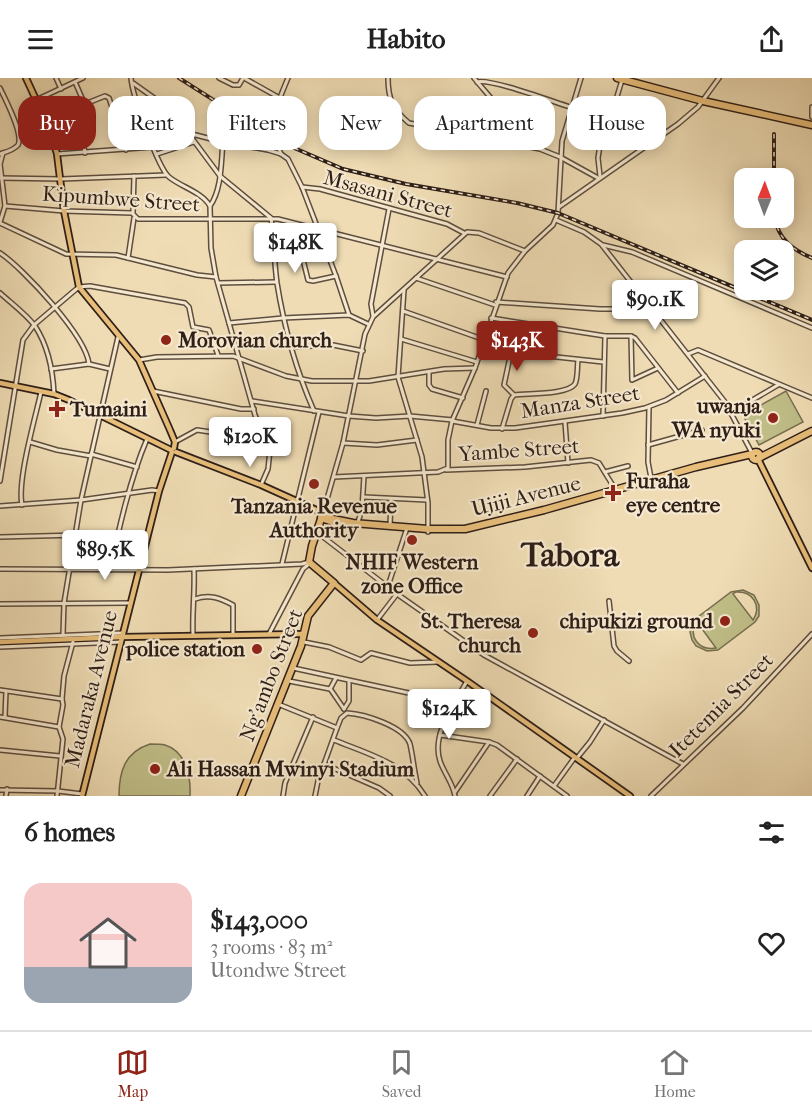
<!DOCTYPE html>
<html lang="en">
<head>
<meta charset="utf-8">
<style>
	:root { --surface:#fff; --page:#f6f6f6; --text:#222; --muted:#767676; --line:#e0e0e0; --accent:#8f2418 }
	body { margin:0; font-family:"IM FELL French Canon",serif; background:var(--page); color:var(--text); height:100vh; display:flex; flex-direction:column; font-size:22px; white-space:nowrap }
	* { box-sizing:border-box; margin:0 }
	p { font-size:20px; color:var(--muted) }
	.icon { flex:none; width:33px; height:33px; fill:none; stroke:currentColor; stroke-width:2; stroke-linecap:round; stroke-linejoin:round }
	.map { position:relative; height:718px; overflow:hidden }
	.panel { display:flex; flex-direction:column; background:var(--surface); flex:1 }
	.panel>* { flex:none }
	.top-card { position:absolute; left:18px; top:18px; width:777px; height:54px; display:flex; gap:12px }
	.needle { width:39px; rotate:1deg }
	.tools { position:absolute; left:734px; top:90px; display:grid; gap:12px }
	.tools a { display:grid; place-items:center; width:60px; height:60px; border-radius:12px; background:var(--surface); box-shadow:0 3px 15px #0003; font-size:30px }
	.price { position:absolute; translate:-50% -51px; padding:0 14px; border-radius:6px; background:#fff; color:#222; font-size:20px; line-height:39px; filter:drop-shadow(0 2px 3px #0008) }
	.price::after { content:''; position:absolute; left:50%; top:36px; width:18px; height:14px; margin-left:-9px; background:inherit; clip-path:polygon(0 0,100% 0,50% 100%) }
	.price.current { background:var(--accent); color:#fff }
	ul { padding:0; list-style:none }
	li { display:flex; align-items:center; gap:18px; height:150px; padding:0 24px }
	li+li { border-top:2px solid var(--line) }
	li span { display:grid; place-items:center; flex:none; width:168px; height:120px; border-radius:18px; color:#555 }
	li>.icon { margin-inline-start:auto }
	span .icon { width:72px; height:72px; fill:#fffc; stroke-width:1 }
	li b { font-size:26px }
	h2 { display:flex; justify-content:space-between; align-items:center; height:72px; padding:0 24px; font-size:26px }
	.tag { padding:0 21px; border-radius:18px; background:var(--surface); box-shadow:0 3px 15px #0003; font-size:21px; line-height:54px }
	.tag.current { background:var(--accent); color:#fff }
	header { display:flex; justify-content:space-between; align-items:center; height:78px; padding:0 24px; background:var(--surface); font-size:27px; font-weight:800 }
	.menu { display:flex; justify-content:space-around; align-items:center; height:84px; border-top:2px solid var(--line); background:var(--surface); font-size:16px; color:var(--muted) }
	.menu a { display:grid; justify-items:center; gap:3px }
	.menu .current { color:var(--accent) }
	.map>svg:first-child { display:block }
	.green { fill:#c0be88; stroke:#776e50; stroke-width:1.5; fill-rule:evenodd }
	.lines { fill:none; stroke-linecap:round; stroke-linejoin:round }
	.minor-casing { stroke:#5e4e3f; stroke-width:6 }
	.major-casing { stroke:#2e1f18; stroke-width:8 }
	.highway-casing { stroke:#2e1f18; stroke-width:9 }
	.minor { stroke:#f5e8ce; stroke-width:3 }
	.major { stroke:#e8be7a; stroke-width:4.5 }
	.highway { stroke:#e8be7a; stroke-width:6 }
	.rail-casing { stroke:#2e1f18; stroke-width:4 }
	.rail { stroke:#f5e8ce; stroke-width:1.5; stroke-dasharray:4.5; stroke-linecap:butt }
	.poi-dot { fill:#8f2418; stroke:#f5e8ce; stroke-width:2 }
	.labels { text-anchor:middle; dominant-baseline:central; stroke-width:4.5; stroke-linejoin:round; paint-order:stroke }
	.street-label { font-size:21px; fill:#2e1f18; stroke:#f5e8ce }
	.poi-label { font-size:21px; font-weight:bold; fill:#2e1f18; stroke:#f5e8ce; text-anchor:start }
	.town-label { font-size:33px; font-weight:bold; fill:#2e1f18; stroke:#f5e8ce }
</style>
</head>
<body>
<header><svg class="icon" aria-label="menu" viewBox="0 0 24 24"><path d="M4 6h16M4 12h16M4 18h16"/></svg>Habito<svg class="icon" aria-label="share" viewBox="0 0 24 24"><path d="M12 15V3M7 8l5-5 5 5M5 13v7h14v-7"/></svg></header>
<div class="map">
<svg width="812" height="718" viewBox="0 0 812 718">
	<rect width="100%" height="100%" fill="#efdcb4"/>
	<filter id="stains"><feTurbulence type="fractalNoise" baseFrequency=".00333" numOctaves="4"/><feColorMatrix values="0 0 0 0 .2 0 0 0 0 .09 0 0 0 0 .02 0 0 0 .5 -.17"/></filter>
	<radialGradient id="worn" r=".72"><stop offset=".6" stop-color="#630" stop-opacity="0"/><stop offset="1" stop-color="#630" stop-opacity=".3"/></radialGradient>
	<g class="green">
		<path d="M786,313L803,344L759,367L743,337Z"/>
		<path d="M743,512L754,517L759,527V538L755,544L718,572L707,573L696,568L692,562L690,554L694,542L731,514ZM736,514C753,513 762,528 753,542L733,516ZM696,544H697L716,570C699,573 688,559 696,544Z"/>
		<path d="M150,666C155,666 161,666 165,667C186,673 191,699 190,718H119C119,693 125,674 150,666Z"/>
	</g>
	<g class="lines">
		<defs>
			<g id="minor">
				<path d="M56,0L61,11"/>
				<path d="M131,0C132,16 158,90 169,99C181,109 202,114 210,128L211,170L216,199L255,337L270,372L268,391L261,407"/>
				<path d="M219,0L233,7H239L243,0"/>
				<path d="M244,0L278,19"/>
				<path d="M388,0C388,21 393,32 409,45L540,71L560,79L598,100"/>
				<path d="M474,0C486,15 518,49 523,67"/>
				<path d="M75,4L82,20L78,36L85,75"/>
				<path d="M477,4C492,0 561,27 580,32C592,36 605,36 616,43C628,50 635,58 644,68"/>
				<path d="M133,5L171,32L220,98L271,140C274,161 274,183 277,205C284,249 296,292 314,333"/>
				<path d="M0,10C5,21 24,56 18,67C14,72 6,74 0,76"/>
				<path d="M36,22L83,0"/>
				<path d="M80,28L105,18L109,20L126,72"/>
				<path d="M812,29V39"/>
				<path d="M188,55L223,64L268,72L281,76L288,81L302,109L336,198L349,237"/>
				<path d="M57,76L153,69"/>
				<path d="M157,76L194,64"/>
				<path d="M281,76L277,66C280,57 276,51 276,42C276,26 282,15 288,0"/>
				<path d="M600,98L598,80L600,67L605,58L622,2"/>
				<path d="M0,100L61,101L166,97"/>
				<path d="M302,109L320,111L447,146L464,155"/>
				<path d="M5,128L64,133L132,135L138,141H278L507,199"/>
				<path d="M210,128C222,111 221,84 223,64"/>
				<path d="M559,129L678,46L698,29L719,0"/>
				<path d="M133,135L134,98"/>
				<path d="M556,142L584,154L601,166L725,324L752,375"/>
				<path d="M0,144L5,128L0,86L3,75"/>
				<path d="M0,145L66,176L116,177L197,197L216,199"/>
				<path d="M305,148L299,165L308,202L313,203L336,198"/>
				<path d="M603,167L632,174L812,250"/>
				<path d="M0,175C23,190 86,258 89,286"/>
				<path d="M128,180L134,140"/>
				<path d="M416,200L495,227"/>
				<path d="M218,205L276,204"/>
				<path d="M404,212L398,299L422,379L428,425V454"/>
				<path d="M0,215C11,225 26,236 35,248C48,268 53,293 54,316"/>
				<path d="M496,224L600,231H639L648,229"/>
				<path d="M403,233L485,262"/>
				<path d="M373,238L371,226L389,131"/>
				<path d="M491,240L605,258H631L635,260L678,315"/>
				<path d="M229,245L283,240L349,237L368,246"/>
				<path d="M631,258L632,302L658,290"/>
				<path d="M401,261L477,284"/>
				<path d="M292,269L333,267L363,273"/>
				<path d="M482,271L603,284"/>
				<path d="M511,274L504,307L514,317"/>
				<path d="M688,276L698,272L812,320"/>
				<path d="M139,282L157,279L233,278L286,298L312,303H369L444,291L475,290"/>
				<path d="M51,291L89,286L110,291"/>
				<path d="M429,294V307L432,311L463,320"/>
				<path d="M153,313L241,331H254"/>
				<path d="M252,323L349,338L376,340L410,338L453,342"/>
				<path d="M649,329L648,384L651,400"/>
				<path d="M732,334L778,307"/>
				<path d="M603,338L605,258"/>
				<path d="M452,343L491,350H515L622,335L645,330L666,322L705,298"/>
				<path d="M565,344L568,385"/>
				<path d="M477,347L486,313"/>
				<path d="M502,351L511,321L514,317C528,315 567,317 575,306C578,300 577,289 578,282"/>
				<path d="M30,364L57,372L91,378"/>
				<path d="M175,364L197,352L237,358L262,355"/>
				<path d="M343,365L377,367L417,362"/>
				<path d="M648,367L702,352"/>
				<path d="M91,376L137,389"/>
				<path d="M446,392L525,389L591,382L599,385L615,411"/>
				<path d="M605,394L628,388"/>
				<path d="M334,399L438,394L448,390V362L452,343L475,290L508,195L525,173L553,147L558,135L562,63L581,0"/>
				<path d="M0,403L23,262L34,247L74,213L79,209L90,208L185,225L189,229L193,249L209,252L218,277"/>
				<path d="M364,419L427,422"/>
				<path d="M22,427C17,402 35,341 41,314"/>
				<path d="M0,428L81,422L152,412L159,413"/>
				<path d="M323,435L343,365L365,256L373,239L467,154L479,155L525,173"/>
				<path d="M358,444L362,431L364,398"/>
				<path d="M390,448L391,421"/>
				<path d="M318,455L397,516L484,577L683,686"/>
				<path d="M0,459L117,456"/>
				<path d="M282,486L319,334"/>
				<path d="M0,491L168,492L302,486L309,484"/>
				<path d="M110,492C119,450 130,401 147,361"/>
				<path d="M388,508L407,450"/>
				<path d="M195,521C210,516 220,520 233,527V557"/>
				<path d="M609,523L614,568L617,573L629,583"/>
				<path d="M0,526L130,525"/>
				<path d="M377,542L397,516"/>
				<path d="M63,556L64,525L81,422L118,259"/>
				<path d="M269,556L303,491L309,486"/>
				<path d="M193,557C192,534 195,514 194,491"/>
				<path d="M0,560L123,555"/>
				<path d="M304,564L329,569L361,582L371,575L410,585L438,584"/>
				<path d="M0,569L121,564"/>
				<path d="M293,590L455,625"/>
				<path d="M289,603L330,611L336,600"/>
				<path d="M0,612L62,621L63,627L59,649L63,661L57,718"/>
				<path d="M331,612L344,631"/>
				<path d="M62,621L64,598L73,564"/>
				<path d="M278,626L337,650"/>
				<path d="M344,631L349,623V603"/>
				<path d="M0,639L59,649"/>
				<path d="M5,639L6,613"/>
				<path d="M440,657L489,664L497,667L567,718"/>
				<path d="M334,662C368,676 405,685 425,718"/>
				<path d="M0,672L60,678"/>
				<path d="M577,680L590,664L604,642"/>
				<path d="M324,686L379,710L390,718"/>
				<path d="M554,708L575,679"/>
				<path d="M0,712L58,713L82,716"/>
				<path d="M455,714L489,664"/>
				<path d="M6,718L7,711"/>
				<path d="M283,718L285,705L313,639"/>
				<path d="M315,718L318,703L337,650L341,640L347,635C364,636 404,648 410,666C413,679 414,692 417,705"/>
				<path d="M455,718C453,705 444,695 440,683C431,656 455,625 467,603"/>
				<path d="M490,718L517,681"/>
				<path d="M527,718L540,698"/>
				<path d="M651,718L743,630L812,556"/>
			</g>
			<g id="major">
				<path d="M26,0L50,52L57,76L64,133L79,209L139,282L170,352L175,364L174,370"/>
				<path d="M0,305L54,316L69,322L171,372"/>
				<path d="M176,374L261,407L323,435"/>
				<path d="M758,381L812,490"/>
				<path d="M334,505L377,542L467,603L630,718"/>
				<path d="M0,564L121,559L303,556"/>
				<path d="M82,718L159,413L172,374"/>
			</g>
			<g id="highway">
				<path d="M617,0L703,23L812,47"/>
				<circle cx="756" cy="378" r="4"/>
				<path d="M759,380L812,353"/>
				<path d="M321,440L339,446"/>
				<path d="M241,718L301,568L308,538L334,505L309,484L312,468L323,435L333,441L353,445L428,451H465L544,432L696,389L752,376"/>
			</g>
		</defs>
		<use href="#minor" class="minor-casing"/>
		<use href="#major" class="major-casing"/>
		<use href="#highway" class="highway-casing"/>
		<use href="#minor" class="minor"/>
		<use href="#major" class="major"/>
		<use href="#highway" class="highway"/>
		<defs>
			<g id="rail">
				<path d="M179,0L278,63L343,91L406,106L517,125L558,135L812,242"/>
				<path d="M774,56V100"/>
				<path d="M775,140C778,161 793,172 812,180"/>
			</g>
		</defs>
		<use href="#rail" class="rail-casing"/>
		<use href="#rail" class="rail"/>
	</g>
	<g class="poi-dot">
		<circle cx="166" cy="262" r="6"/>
		<path d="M54 322h6v6h6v6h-6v6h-6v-6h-6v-6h6z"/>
		<circle cx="773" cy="340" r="6"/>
		<circle cx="314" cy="406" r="6"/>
		<path d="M610 406h6v6h6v6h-6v6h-6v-6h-6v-6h6z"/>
		<circle cx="412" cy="462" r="6"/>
		<circle cx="725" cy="543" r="6"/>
		<circle cx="533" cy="555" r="6"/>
		<circle cx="257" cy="571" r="6"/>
		<circle cx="155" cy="691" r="6"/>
	</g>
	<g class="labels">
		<g class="street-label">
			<text transform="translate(388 116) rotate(15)">Msasani Street</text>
			<text transform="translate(121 121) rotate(4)">Kipumbwe Street</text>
			<text transform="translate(580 324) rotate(-9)">Manza Street</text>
			<text transform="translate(519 372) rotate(-4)">Yambe Street</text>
			<text transform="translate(526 418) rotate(-14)">Ujiji Avenue</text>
			<text transform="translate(271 597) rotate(-69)">Ng’ambo Street</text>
			<text transform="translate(91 611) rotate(-76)">Madaraka Avenue</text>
			<text transform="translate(721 627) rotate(-45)">Itetemia Street</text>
		</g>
		<g class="poi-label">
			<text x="178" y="262">Morovian church</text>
			<text x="761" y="328" text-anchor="end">uwanja<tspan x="761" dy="24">WA nyuki</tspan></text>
			<text x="70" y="331">Tumaini</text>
			<text x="626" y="403">Furaha<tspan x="626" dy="24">eye centre</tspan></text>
			<text x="314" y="428" text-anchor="middle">Tanzania Revenue<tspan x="314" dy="24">Authority</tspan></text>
			<text x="412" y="484" text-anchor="middle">NHIF Western<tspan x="412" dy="24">zone Office</tspan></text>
			<text x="521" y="543" text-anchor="end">St. Theresa<tspan x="521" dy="24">church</tspan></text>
			<text x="713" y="543" text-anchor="end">chipukizi ground</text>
			<text x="245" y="571" text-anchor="end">police station</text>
			<text x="167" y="691">Ali Hassan Mwinyi Stadium</text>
		</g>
		<g class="town-label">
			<text x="570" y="477">Tabora</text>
		</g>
	</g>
	<rect width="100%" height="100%" filter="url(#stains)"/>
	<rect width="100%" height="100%" fill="url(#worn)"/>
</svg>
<div class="tools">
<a><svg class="needle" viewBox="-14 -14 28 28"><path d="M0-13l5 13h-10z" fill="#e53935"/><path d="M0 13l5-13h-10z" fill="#767676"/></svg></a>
<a><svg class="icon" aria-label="layers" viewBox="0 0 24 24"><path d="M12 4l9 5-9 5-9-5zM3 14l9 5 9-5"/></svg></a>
</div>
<b class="price" style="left:295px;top:196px">$148K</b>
<b class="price" style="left:655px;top:253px">$90.1K</b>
<b class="price current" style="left:517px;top:294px">$143K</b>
<b class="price" style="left:250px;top:390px">$120K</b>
<b class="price" style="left:105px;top:503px">$89.5K</b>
<b class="price" style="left:449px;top:662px">$124K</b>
<div class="top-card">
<a class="tag current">Buy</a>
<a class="tag">Rent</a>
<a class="tag">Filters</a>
<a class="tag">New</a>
<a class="tag">Apartment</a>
<a class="tag">House</a>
</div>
</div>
<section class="panel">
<h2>6 homes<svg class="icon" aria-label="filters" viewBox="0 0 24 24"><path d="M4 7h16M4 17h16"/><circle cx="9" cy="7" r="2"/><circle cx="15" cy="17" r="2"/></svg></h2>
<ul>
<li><span style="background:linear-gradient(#f6c9c9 70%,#9aa5b1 0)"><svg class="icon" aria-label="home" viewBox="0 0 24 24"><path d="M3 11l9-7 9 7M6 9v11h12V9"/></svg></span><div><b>$143,000</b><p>3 rooms · 83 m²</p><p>Utondwe Street</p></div><svg class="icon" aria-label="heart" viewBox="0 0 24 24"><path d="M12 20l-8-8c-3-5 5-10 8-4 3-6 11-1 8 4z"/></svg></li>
</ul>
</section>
<nav class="menu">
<a class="current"><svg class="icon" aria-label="map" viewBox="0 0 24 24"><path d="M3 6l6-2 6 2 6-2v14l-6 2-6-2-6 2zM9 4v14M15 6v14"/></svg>Map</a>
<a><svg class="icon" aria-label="saved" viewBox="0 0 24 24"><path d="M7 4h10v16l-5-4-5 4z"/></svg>Saved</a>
<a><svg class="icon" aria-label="home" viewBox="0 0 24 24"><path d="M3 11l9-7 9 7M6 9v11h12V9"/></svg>Home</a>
</nav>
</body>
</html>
